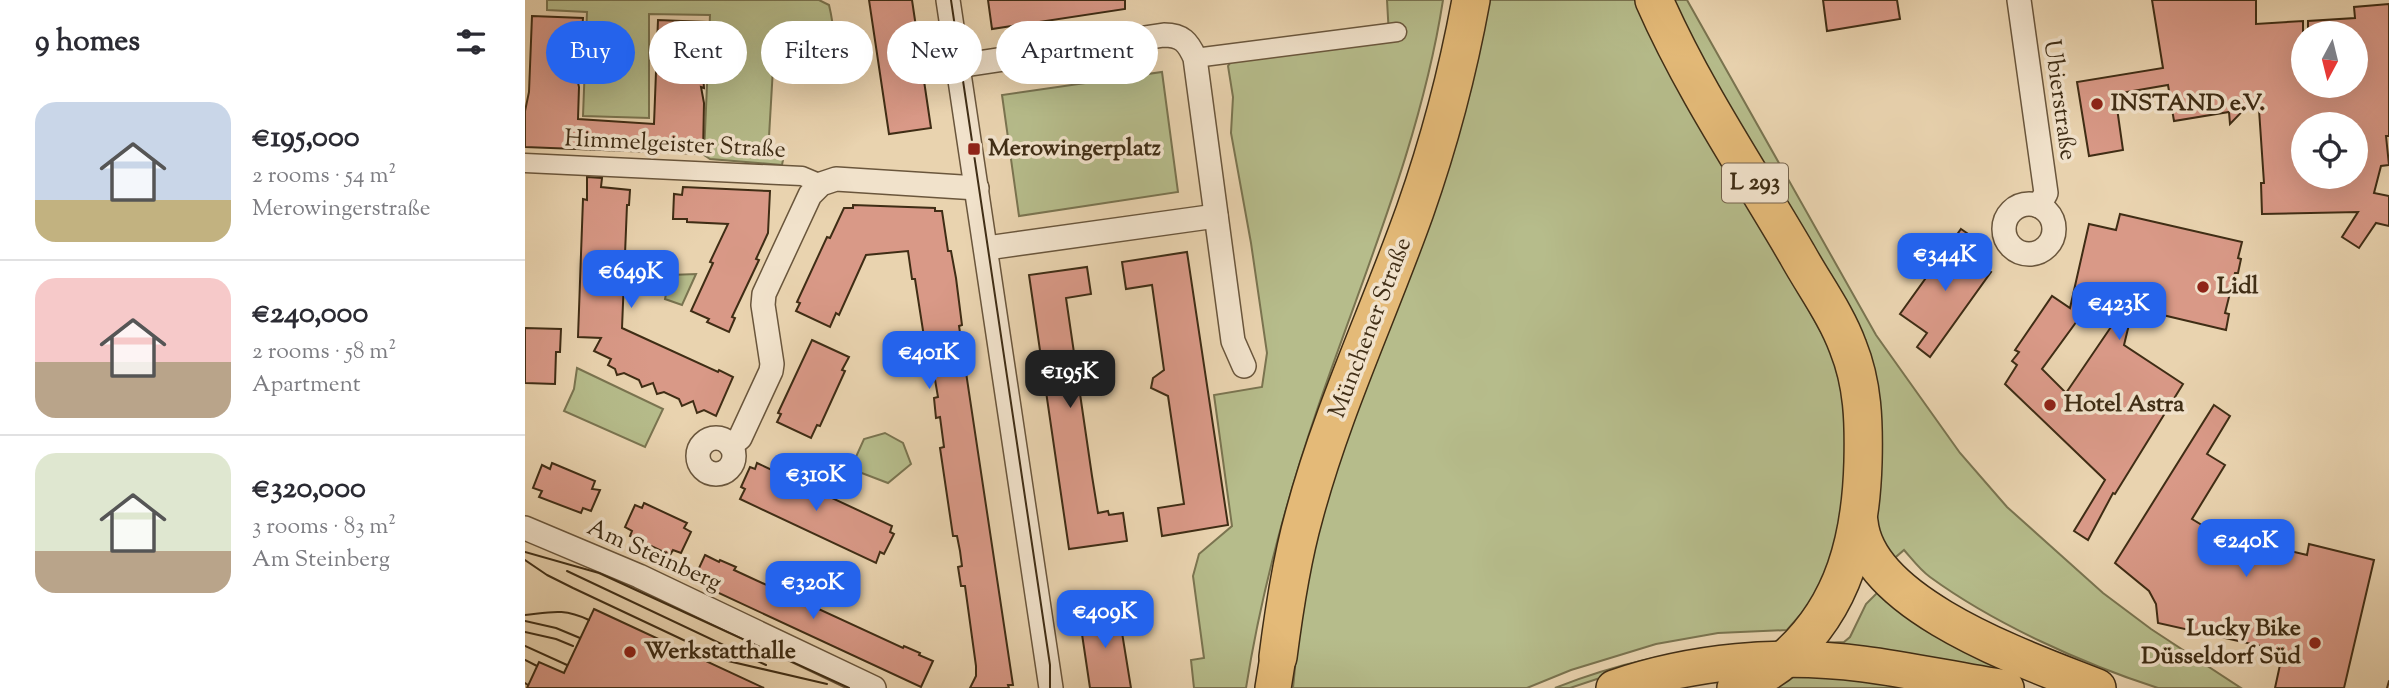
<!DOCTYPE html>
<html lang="en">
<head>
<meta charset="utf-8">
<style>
	:root { --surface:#fff; --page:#f7f7f7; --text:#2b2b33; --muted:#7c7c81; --line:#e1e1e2; --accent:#2563eb }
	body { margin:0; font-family:"Sorts Mill Goudy",serif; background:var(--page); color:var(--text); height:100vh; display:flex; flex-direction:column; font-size:26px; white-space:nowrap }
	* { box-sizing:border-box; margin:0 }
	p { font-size:23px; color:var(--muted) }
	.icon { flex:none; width:38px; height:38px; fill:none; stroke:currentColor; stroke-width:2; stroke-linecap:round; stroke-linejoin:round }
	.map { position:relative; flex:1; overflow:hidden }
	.sheet { display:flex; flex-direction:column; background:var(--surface); width:525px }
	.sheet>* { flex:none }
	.top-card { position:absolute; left:21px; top:21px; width:665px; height:63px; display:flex; gap:14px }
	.needle { width:46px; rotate:187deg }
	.fabs { position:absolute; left:1766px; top:21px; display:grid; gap:14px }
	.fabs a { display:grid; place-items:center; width:77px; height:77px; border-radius:50%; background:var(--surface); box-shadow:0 7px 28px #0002; font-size:35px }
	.price { position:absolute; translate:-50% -60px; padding:0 16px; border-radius:14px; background:var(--accent); color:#fff; font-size:23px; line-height:46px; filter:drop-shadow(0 2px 4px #0008) }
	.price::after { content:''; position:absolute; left:50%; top:42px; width:21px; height:16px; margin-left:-10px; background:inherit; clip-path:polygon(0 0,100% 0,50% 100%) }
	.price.on { background:#222; color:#fff }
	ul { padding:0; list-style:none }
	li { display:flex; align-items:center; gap:21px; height:175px; padding:0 35px }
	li+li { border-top:2px solid var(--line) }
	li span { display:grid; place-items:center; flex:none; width:196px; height:140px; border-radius:21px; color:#555 }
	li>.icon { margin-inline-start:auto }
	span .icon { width:84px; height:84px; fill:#fffc; stroke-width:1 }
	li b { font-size:30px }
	h2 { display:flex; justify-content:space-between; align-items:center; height:84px; padding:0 35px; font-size:30px }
	.pill { padding:0 24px; border-radius:32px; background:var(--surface); box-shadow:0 7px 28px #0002; font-size:24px; line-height:63px }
	.pill.on { background:var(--accent); color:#fff }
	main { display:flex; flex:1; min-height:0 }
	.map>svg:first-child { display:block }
	.green { fill:#b6bc8b; stroke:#7a7450; stroke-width:2 }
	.building { fill:#d99987; stroke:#3f2d15; stroke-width:2; fill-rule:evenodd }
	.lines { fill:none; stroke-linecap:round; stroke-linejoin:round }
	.pedestrian-casing { stroke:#6a563c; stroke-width:21 }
	.minor-casing { stroke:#6a563c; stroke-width:26 }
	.primary-casing { stroke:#3f2d15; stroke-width:38 }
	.trunk-casing { stroke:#3f2d15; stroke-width:40 }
	.pedestrian { stroke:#f1e2cb; stroke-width:18 }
	.minor { stroke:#f1e2cb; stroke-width:23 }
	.primary { stroke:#e4ba78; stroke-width:35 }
	.trunk { stroke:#e4ba78; stroke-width:37 }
	.tram { stroke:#3f2d15; stroke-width:2 }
	.poi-dot { fill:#8f2418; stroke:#f1e2cb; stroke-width:2.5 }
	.labels { text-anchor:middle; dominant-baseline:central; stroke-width:7; stroke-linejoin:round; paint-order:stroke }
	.shield { fill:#f1e2cb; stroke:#74634c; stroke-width:2 }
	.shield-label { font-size:23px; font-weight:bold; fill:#3f2d15 }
	.street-label { font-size:24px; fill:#3f2d15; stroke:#f1e2cb }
	.poi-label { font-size:24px; font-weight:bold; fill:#3f2d15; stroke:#f1e2cb; text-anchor:start }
</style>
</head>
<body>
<main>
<section class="sheet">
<h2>9 homes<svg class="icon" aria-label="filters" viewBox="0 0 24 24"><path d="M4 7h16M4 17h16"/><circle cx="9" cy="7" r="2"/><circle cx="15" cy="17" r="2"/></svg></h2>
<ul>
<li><span style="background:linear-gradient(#c9d6e8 70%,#c2b280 0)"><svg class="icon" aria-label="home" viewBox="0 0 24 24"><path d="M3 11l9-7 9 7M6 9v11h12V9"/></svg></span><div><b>€195,000</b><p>2 rooms · 54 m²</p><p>Merowingerstraße</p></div></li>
<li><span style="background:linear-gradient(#f6c9c9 60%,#b9a48a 0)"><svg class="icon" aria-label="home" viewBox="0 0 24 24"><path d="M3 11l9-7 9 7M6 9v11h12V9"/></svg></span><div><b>€240,000</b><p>2 rooms · 58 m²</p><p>Apartment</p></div></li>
<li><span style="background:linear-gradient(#dfe7d0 70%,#b9a48a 0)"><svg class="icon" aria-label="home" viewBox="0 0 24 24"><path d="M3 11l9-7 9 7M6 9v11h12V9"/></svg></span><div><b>€320,000</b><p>3 rooms · 83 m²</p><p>Am Steinberg</p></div></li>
</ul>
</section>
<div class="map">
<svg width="1864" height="688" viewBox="0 0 1864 688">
	<rect width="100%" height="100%" fill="#e9d3af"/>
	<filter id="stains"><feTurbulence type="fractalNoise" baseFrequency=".00286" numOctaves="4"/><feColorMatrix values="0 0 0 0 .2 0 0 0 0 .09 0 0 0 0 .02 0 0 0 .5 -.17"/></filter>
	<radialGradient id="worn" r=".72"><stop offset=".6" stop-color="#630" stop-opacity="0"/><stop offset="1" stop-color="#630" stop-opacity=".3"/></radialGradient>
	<g class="green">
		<path d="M22,0H294L304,5C310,30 312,51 294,70L248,68L243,154L259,155L257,165L185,159L179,155L185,15L124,14V118L58,116L62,12L22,10Z"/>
		<path d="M862,0H918C896,142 838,275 792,410C761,501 736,593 721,688H669L666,660L679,658L668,576L674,554L707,526L689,395L737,387L742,353L726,243L706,133L708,97L703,66L708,59L864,36Z"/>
		<path d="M961,0H1112L1307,352L1318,397L1322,473L1312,542L1290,598L1262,630L1193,633L1131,644L1046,670L1002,688H768L780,567Z"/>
		<path d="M1140,0H1162L1351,335L1435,453L1482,507L1578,593L1626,629L1716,688H1633C1558,664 1468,623 1405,577C1395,570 1387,559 1379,550L1365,562L1350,527L1351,443Z"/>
		<path d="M637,72L653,192L494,216L477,95Z"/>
		<path d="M171,274L157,305L140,299L145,275Z"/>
		<path d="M52,368L138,409L120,447L39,411L49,389Z"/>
		<path d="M360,433L378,443L386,464L363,483L334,472L330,459L339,439Z"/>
		<path d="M1354,591L1495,676V679L1294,643L1319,642L1325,637L1341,604Z"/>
		<path d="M1236,642H1247L1102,669L1045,688H1030C1097,661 1164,648 1236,642Z"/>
		<path d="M1262,673L1309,675L1389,688H1241Z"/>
	</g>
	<g class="building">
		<path d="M344,0H387L406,128L364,134Z"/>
		<path d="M463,0H600V9L467,29Z"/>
		<path d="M1298,0H1372L1375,19L1302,31Z"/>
		<path d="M1627,0H1731V24L1778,21V86H1830V33H1783V21L1830,18L1829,7L1864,4V136H1861L1864,165L1856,166L1849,193L1864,196V226L1851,223L1834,248L1817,237L1833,212L1737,214L1736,183H1739L1733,95L1705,124L1704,112L1649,121L1643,85L1590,94L1598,150L1564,156L1552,82L1638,68ZM1778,124H1830V177H1778Z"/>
		<path d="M7,16L58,18L54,70L50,69L54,87L53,119L129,124L133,20L182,22L181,61H177L179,88L176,87L179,103L178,154L0,147V111L4,92Z"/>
		<path d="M62,177L77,178L76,187L105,190L104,205H102L97,328L193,372L194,370L208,377L191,416L179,410L172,413L168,401L157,406L154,399L139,392L132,394L128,383L117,387L114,380L99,373L92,375L90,369L83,365L86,359L69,351L76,338L53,337L58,199L62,200Z"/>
		<path d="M158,187L245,191L243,233L231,259L234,260L207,317L210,318L204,332L182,322L184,319L166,311L188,263L185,262L203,224L162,222V219H148L149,194L157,195Z"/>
		<path d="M328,205L410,208V211H417L423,251H426L431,278L437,325L434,326L488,685H483L484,688H445L451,676V666L440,586H436L433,567L437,566L435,551L432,536H428L415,448L419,447L415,417L411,418L409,398L413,397L408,368L404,369L392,292L390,279H387L383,251L341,255L314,315L311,313L305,327L271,311L275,303L272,302L302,237L305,238L319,208H328Z"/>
		<path d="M1595,214L1717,242L1713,258L1716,259L1713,273H1710L1700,313L1704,314L1701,330L1608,308L1599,345L1658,384L1590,494L1588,493L1563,540L1549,531L1580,480L1480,384L1492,365L1487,361L1494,352L1490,350L1527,296L1545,308L1564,224L1591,230ZM1568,299L1590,304L1588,324L1541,393L1517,369Z"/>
		<path d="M1436,229L1449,238L1438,253L1466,272L1405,357L1392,347L1402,333L1375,314Z"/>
		<path d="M662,252L703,525L637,536L633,508L659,504L643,396L626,388L628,378L639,370L627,285L601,289L597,262Z"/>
		<path d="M562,267L566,294L541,298L567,476L573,513L583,511L584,515L598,513L602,541L544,549L504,275Z"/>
		<path d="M0,328L36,329L35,352H31L30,384L0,383Z"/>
		<path d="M287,340L324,357L317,370L320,371L295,426L292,425L286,438L252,422L256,414L253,413Z"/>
		<path d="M1689,405L1705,416L1682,454L1700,465L1667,519L1690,533L1782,555L1784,544L1849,560L1819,688H1750L1758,651L1633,623L1631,604L1624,591L1590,563Z"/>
		<path d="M27,463L70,481L67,489L75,490L66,511L58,508L56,513L14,497L17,491L8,488L17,465L25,469Z"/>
		<path d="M232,463L367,526L365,532L369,534L359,554L355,552L351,563L215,499L220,489L216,487L225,467L230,469Z"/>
		<path d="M119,503L162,523L159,528L166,532L156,553L148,550L145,555L105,536L107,531L100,527L110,505L117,508Z"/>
		<path d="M180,555L194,562L195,560L211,567L209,570L378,648L379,646L395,653L394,655L408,661L396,687L168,581Z"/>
		<path d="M593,608L606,688H565L554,614Z"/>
		<path d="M69,609L239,688H2L14,662L39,673Z"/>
	</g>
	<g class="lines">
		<defs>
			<g id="pedestrian">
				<path d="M670,58L872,32"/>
				<path d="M0,163L277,176L296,184"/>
			</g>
			<g id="minor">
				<path d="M423,0L526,688"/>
				<path d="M1494,0L1521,193L1514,206"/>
				<path d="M433,66L639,35C657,35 663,42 670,58L708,341L719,366"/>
				<circle cx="1504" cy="229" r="25"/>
				<path d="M462,248L691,216"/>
				<circle cx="191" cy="456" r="18"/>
				<path d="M206,445L215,438L246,371L247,364L238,305L239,294L285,195L296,184L311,179L452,188"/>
				<path d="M0,528L114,576L349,688"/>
			</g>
			<g id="primary">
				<path d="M748,688L753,657"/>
				<path d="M1089,688C1167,661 1256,653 1338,664C1386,670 1433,681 1481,688"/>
			</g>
			<g id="trunk">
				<path d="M1129,0C1168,89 1223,170 1272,254C1289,285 1311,314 1323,347C1338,384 1339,422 1338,462C1336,536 1320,606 1261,658C1247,671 1228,680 1211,688"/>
				<path d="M1334,522C1342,606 1505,661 1572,688"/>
				<path d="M753,657C759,610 766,562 779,516C807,411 854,312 890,211C914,143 933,71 946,0"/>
			</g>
		</defs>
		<use href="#pedestrian" class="pedestrian-casing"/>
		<use href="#minor" class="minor-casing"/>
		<use href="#primary" class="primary-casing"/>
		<use href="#trunk" class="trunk-casing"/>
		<use href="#pedestrian" class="pedestrian"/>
		<use href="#minor" class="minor"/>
		<use href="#primary" class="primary"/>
		<use href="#trunk" class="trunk"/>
		<g class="tram">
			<path d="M426,0L525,665V688"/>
			<path d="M0,552L74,573L324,688"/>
			<path d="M0,560L22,575L48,588L203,661L302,684"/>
			<path d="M42,571L241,665"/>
			<path d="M0,615C27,612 38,608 64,620"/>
			<path d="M0,621L31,628L55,638"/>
			<path d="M0,632L31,639L48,646"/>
			<path d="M0,646L42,665"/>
			<path d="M0,660L12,666"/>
			<path d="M0,683L3,685"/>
			<path d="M1862,688L1864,681"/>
		</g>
	</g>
	<g class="poi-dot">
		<circle cx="1572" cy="104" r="7"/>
		<rect x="442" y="142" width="14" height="14" rx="3.5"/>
		<circle cx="1678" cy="287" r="7"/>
		<circle cx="1525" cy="405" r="7"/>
		<circle cx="1790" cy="643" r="7"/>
		<circle cx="105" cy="652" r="7"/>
	</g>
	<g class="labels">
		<rect class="shield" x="1197" y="163.5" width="66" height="39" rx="5"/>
		<g class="shield-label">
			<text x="1230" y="183">L 293</text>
		</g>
		<g class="street-label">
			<text transform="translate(1534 100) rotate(82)">Ubierstraße</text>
			<text transform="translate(150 145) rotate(3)">Himmelgeister Straße</text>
			<text transform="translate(846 328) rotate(-69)">Münchener Straße</text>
			<text transform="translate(129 556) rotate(24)">Am Steinberg</text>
		</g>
		<g class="poi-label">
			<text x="1586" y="104">INSTAND e.V.</text>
			<text x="463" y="149">Merowingerplatz</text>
			<text x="1692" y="287">Lidl</text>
			<text x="1539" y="405">Hotel Astra</text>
			<text x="1776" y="629" text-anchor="end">Lucky Bike<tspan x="1776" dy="28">Düsseldorf Süd</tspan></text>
			<text x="119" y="652">Werkstatthalle</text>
		</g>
	</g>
	<rect width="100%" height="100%" filter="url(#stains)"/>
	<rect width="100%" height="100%" fill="url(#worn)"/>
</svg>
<div class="fabs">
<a><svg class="needle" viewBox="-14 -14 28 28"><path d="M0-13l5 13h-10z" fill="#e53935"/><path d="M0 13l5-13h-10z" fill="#7c7c81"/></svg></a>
<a><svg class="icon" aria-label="locate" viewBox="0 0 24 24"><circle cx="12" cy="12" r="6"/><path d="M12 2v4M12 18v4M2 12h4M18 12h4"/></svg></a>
</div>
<b class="price" style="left:1420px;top:293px">€344K</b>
<b class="price" style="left:106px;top:310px">€649K</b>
<b class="price" style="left:1594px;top:342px">€423K</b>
<b class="price" style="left:404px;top:391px">€401K</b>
<b class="price on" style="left:545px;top:410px">€195K</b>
<b class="price" style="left:291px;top:513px">€310K</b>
<b class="price" style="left:1721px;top:579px">€240K</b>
<b class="price" style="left:288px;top:621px">€320K</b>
<b class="price" style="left:580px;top:650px">€409K</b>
<div class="top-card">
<a class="pill on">Buy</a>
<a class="pill">Rent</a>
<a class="pill">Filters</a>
<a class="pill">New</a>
<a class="pill">Apartment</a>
</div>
</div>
</main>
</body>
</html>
